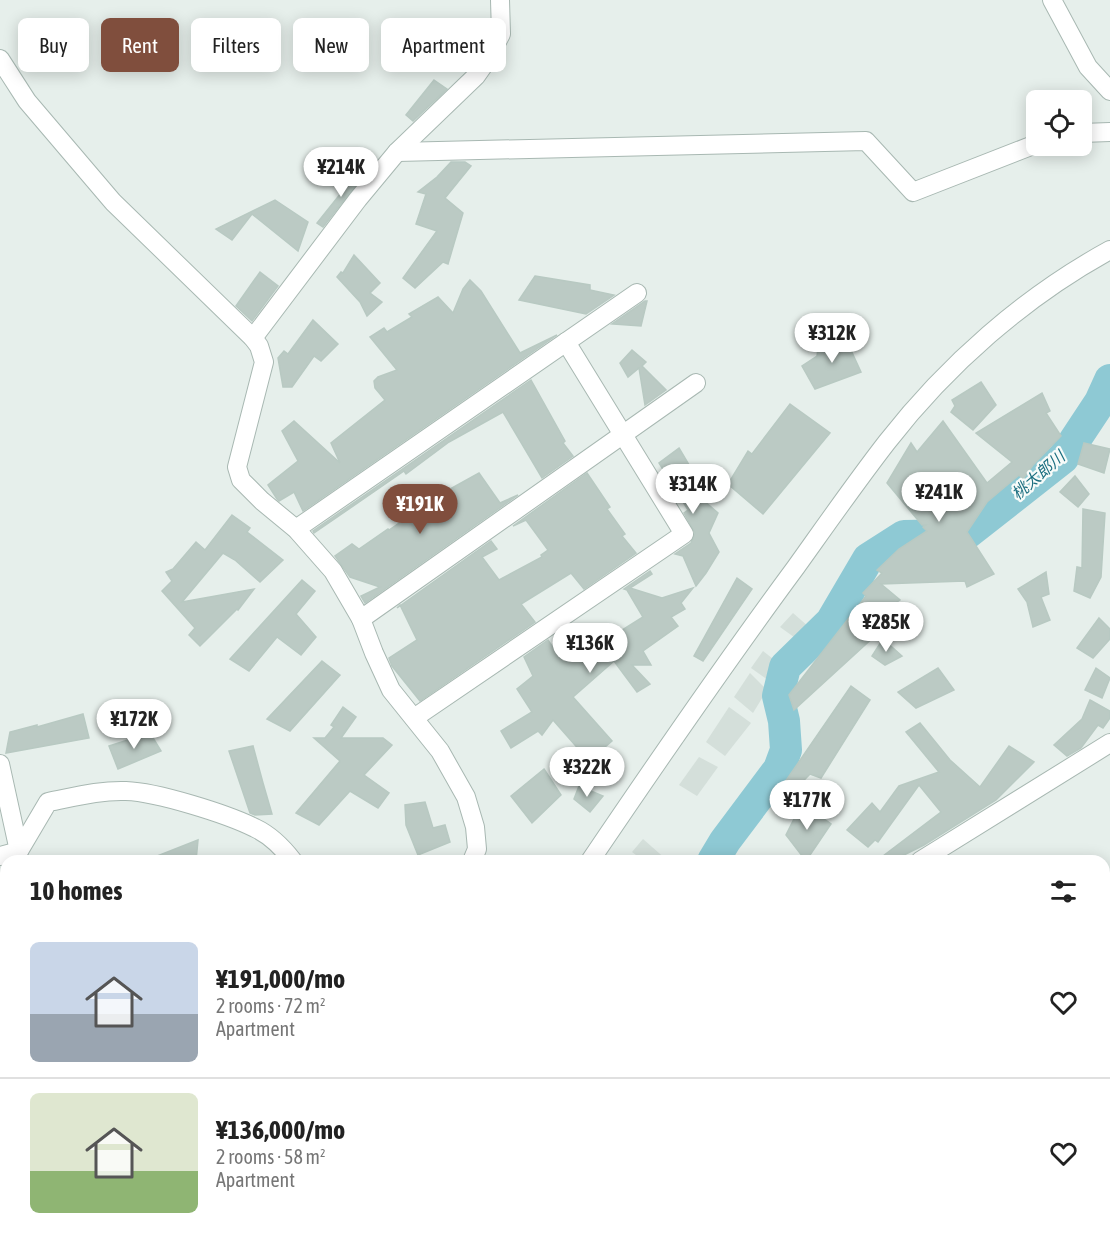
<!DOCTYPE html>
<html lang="en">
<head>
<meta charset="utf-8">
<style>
	:root { --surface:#fff; --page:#f6f6f6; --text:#222; --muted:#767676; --line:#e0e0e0; --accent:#804e3d }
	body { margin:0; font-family:"Asap Condensed","Noto Sans JP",sans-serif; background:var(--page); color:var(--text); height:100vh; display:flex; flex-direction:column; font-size:22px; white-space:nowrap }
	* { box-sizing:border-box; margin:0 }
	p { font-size:20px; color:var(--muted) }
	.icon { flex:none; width:33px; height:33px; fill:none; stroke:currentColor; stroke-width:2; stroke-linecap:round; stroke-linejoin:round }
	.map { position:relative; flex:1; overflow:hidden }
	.sheet { position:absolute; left:0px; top:855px; width:1110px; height:384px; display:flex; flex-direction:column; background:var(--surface); border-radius:18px 18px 0 0; box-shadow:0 3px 15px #0003 }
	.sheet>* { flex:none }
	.guide { position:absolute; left:18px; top:18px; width:600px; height:54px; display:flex; gap:12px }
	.controls { position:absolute; left:1026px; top:90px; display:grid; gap:12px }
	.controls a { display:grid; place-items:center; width:66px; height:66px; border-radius:9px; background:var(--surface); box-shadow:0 3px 15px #0003; font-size:30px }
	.price { position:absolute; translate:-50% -51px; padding:0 14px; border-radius:21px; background:#fff; color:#222; font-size:20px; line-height:39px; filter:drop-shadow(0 2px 3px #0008) }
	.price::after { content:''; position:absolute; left:50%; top:36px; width:18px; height:14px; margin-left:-9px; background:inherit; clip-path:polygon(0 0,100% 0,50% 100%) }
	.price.current { background:var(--accent); color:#fff }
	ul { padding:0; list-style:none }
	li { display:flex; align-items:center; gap:18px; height:150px; padding:0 30px }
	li+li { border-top:2px solid var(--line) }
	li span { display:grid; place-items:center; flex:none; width:168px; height:120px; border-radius:9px; color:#555 }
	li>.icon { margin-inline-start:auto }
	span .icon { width:72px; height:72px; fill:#fffc; stroke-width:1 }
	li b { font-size:26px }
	h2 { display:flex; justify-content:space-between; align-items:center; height:72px; padding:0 30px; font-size:26px }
	.pill { padding:0 21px; border-radius:9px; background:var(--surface); box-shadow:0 3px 15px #0003; font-size:21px; line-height:54px }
	.pill.current { background:var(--accent); color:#fff }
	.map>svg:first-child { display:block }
	.built { fill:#d4dfda }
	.green { fill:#bfe0c8 }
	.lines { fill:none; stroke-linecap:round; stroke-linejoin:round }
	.river { stroke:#8ec9d4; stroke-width:32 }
	.building { fill:#bbcac4; stroke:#b8c9c2; stroke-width:1.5 }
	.minor-casing { stroke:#a8b8b2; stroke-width:20 }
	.minor { stroke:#fff; stroke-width:18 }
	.labels { text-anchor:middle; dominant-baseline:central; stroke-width:4.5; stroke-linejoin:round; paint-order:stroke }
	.water-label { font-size:16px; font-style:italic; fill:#1c6f80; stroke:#f7fbf9 }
</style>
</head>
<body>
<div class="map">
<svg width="1110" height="1239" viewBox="0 0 1110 1239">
	<rect width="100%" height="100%" fill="#e6efeb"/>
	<g class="built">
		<path d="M793,613L809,627L798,640L780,627Z"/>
		<path d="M763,651L777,662L768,680L751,668Z"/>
		<path d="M750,673L767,690L753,713L734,697Z"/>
		<path d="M729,707L751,723L725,756L706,742Z"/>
		<path d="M699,757L718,767L697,796L679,785Z"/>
		<path d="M643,839L668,861H644L632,852Z"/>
	</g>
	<path class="green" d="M1110,1114V1239H902L912,1233H1104V1118Z"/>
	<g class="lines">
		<g class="river">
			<path d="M713,861L725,841L779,769L786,750L784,721L778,696L785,667L831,622L868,559L904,536L965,535L1063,458L1100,402L1110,380"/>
			<path d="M189,1239L199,1233"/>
		</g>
	</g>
	<g class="building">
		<path d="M434,80L447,89L413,121L406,115Z"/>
		<path d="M451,162H465L471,166L445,198L463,213L448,264L443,262L415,288L403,278L437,231L416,224L426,194L418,192L437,177Z"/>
		<path d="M361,168L366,172L323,227L317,223Z"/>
		<path d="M275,200L308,222L298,251L252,214L232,240L216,229Z"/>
		<path d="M354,255L380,283L370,293L382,302L367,316L360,302L337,277L341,272L343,273Z"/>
		<path d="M260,272L278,286L252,321L236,306Z"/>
		<path d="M535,276L590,285V290L614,295L586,314L519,300Z"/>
		<path d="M470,280L481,291L520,353L557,335L303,511L294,492L279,501L277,499L268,485L298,461L282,431L294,421L340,463L331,443L385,400L375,388L374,381L378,377L397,370L370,337L384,328L387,332L412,317L409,314L438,297L453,313L463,289Z"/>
		<path d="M645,301H647L641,326L612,324Z"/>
		<path d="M313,320L338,344L321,361L314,356L292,387H283L278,358L284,351L288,354Z"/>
		<path d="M844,335L861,372L815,389L802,366L817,356L818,348Z"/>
		<path d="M632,350L646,362L642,366L666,390L645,405L639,368L628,377L620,363Z"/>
		<path d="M531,380L565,441L563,443L573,456L542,478L503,412L449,442L406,474L404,471L314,533L313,531Z"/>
		<path d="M981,382L996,405L973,430L951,412L955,406L952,400Z"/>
		<path d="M1042,393L1050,411L1046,413L1061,436L1033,465L1023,479L1019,475L987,502L967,532L994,574L967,587L965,581L881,584L900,600L874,617L880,622L871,629L877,634L794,710L789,695L866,596L863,593L882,573L877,570L899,549L927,531L923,527L926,525H922L887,483L911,443L917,452L943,421L987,483L1012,462L976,433Z"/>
		<path d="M790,404L830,433L763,514L728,484L748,451L752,454Z"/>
		<path d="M1084,443L1110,449L1104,473L1078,464Z"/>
		<path d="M679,448L708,497L703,500L718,513L709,533L719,552L706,573L696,586L683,556L675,554L691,543L695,533L684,513L688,510L659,463Z"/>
		<path d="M479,473L500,503L518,495L365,603L361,596L380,587L350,577L335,556L352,544L359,549L388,529L389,530L443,493Z"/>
		<path d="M587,473L610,507L607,509L625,534L622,536L636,553L584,589L571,573L521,604L535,622L420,701L392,666L389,658L417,640L400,605L397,608L491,541L497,549L482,557L499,580L542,557L541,555L548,550L526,520L513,526Z"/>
		<path d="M1075,476L1089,494L1078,507L1060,492Z"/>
		<path d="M1083,509L1105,513L1101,577L1090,598L1074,591L1077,567L1082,568Z"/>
		<path d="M232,515L250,528L247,532L283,560L260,582L235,560L223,553L182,602L254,589L238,610L237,609L200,646L189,635L195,628L162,591L172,581L166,572L173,569L196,542L205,550Z"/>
		<path d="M650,571L652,574L630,588L662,598L693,588L681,603L685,609L671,617L678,626L643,651L651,665H632L650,684L637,692L614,661L573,697L612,741L589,761L553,720L542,735L538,731L511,748L501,731L532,712L517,689L533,676L524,657L548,640L563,662L596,639L600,644L643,617L627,590L624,589Z"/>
		<path d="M1046,572L1049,594L1041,597L1050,620L1033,627L1027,602L1018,589Z"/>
		<path d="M737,578L752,589L703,661L694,656Z"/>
		<path d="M302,580L315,591L296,614L316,637L301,655L277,637L249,671L230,659Z"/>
		<path d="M1099,618L1110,629V639L1093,658L1077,648Z"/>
		<path d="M883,639L902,656L885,665L872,656Z"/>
		<path d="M322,661L340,675L290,731L267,719Z"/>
		<path d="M938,668L954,690L916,708L898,692Z"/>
		<path d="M1096,668L1110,678L1102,698L1085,690Z"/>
		<path d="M851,686L870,700L821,778L810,774L778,807L772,801Z"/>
		<path d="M1090,700L1110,711V718L1103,728L1098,725L1081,748L1067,756L1054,745L1082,719Z"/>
		<path d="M343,707L356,717L341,738H383L392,745L364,775L389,793L378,808L350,791L319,825L296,813L340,761L314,738H325L334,727L331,725Z"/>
		<path d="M83,714L89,738L6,753L10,732L37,725V727Z"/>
		<path d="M920,723L950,760L980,787L1009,746L1034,762L996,800L924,845L892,861H881L879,859L941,812L919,785L878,842L875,840L868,847L847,830L872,803L880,812L899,786L939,772L906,732Z"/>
		<path d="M150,733L161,751L118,769L109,746Z"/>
		<path d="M253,746L263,783L272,814L255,815L250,813L229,751Z"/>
		<path d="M544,769L561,795L532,823L511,796Z"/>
		<path d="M579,786L603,796L590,812L574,799Z"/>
		<path d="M425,802L433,828L445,825L450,842L418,855L406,825L405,805Z"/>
		<path d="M802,803L831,824L806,861L786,835Z"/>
		<path d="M198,840L196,861H147V860Z"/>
	</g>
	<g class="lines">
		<defs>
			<g id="minor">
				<path d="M1052,0L1088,67L1110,91"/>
				<path d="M0,59L27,101L113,202L253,338L259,346L264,362L237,467L241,480L262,501L296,529L333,571L361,619L374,653L391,690L440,751L466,797L475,827L477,849L472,861"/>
				<path d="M1082,133L1110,132"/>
				<path d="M397,152L866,141L913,192L1036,144"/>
				<path d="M253,338L358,199L397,152L476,76L488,59L501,34L500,0"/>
				<path d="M296,529L637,293"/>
				<path d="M361,619L696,383"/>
				<path d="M414,718L684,534L566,342"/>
				<path d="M0,764L19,851"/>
				<path d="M0,856L19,851L48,802C74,797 100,790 126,791C157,792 227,814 255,828C270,835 283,848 293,861"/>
				<path d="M590,861C657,762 725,663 796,567C826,525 856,482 887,442C947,365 1024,297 1110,250"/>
				<path d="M920,861L1110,743"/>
				<path d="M1104,1015L1110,1011"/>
				<path d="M543,1233L547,1239"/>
				<path d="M264,1239L272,1233"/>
				<path d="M729,1239L739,1233"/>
			</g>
		</defs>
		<use href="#minor" class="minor-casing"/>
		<use href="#minor" class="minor"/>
	</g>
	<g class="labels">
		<g class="water-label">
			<text transform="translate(1038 475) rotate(-41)">桃太郎川</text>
		</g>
	</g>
</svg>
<div class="controls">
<a><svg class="icon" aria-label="locate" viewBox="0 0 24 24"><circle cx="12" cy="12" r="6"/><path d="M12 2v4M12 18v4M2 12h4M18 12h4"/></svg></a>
</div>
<b class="price" style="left:341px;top:198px">¥214K</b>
<b class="price" style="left:832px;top:364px">¥312K</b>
<b class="price" style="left:693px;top:515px">¥314K</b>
<b class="price" style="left:939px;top:523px">¥241K</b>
<b class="price current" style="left:420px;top:535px">¥191K</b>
<b class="price" style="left:886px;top:653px">¥285K</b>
<b class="price" style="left:590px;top:674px">¥136K</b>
<b class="price" style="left:134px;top:750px">¥172K</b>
<b class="price" style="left:587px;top:798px">¥322K</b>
<b class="price" style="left:807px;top:831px">¥177K</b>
<div class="guide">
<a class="pill">Buy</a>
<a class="pill current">Rent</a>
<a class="pill">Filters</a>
<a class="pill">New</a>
<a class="pill">Apartment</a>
</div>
<section class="sheet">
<h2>10 homes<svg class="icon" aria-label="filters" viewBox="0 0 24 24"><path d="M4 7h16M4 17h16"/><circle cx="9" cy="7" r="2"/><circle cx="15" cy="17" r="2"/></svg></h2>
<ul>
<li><span style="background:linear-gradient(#c9d6e8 60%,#9aa5b1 0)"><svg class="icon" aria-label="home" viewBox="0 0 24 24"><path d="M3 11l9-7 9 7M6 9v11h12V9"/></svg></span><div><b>¥191,000/mo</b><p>2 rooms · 72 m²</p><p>Apartment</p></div><svg class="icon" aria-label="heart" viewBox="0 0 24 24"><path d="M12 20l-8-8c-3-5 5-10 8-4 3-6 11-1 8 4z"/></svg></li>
<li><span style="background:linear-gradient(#dfe7d0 65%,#8fb573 0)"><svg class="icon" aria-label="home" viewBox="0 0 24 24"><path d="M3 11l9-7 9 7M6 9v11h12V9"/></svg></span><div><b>¥136,000/mo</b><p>2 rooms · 58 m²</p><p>Apartment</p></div><svg class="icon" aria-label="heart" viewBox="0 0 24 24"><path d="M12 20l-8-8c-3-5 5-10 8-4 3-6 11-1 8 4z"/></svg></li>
</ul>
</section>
</div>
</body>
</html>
